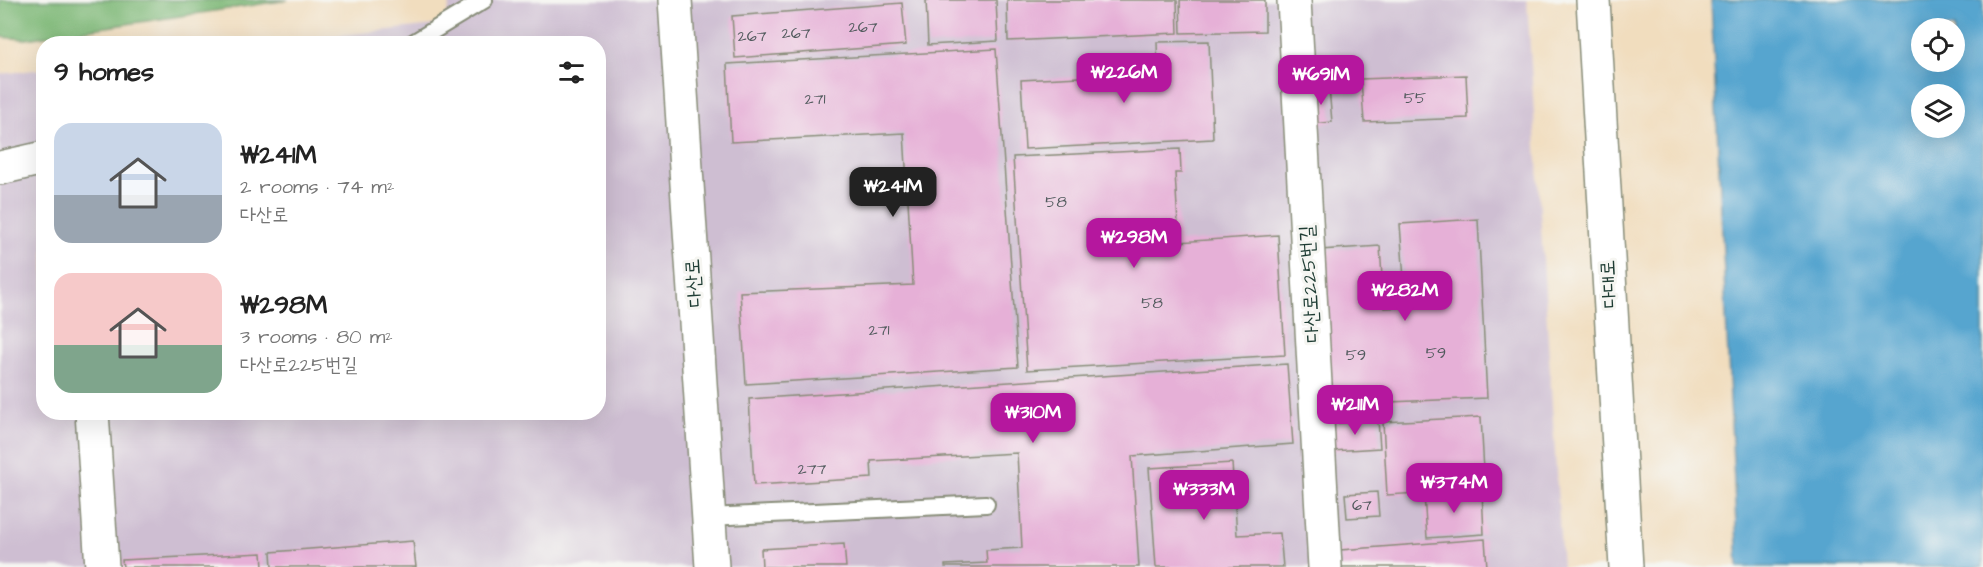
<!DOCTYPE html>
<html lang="en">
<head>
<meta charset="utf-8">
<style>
	:root { --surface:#fff; --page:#f6f6f6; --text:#222; --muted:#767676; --accent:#b5179e }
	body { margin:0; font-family:"Architects Daughter","Poor Story",sans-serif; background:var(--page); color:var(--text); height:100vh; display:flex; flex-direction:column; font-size:22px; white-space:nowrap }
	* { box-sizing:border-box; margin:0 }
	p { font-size:20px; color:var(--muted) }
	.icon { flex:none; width:33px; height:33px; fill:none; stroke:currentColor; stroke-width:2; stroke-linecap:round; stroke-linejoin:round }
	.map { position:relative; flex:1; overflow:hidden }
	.details { position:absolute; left:36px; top:36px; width:570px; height:384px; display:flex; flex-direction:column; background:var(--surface); border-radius:24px; box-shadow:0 6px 24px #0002 }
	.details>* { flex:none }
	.controls { position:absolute; left:1911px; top:18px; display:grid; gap:12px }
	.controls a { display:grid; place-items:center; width:54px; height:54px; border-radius:50%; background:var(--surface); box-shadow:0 6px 24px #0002; font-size:30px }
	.price { position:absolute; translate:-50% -51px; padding:0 14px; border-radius:12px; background:var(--accent); color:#fff; font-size:20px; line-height:39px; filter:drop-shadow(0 2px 3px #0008) }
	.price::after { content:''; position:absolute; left:50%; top:36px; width:18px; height:14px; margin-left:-9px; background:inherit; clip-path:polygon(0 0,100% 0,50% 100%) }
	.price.selected { background:#222; color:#fff }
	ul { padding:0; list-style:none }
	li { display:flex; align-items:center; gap:18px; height:150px; padding:0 18px }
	li span { display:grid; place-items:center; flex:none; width:168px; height:120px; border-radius:18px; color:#555 }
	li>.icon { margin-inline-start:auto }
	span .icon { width:72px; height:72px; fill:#fffc; stroke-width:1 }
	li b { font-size:26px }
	h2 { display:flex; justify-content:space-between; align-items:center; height:72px; padding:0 18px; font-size:26px }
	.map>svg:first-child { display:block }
	.industrial { fill:#cebed2 }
	.forest { fill:#7cb775; stroke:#4e7a54; stroke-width:1.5 }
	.water { fill:#56a5cf; stroke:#3a7182; stroke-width:1.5; fill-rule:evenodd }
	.building { fill:#e6b0d7 }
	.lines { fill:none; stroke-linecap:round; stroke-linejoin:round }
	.service-casing { stroke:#888d79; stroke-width:20 }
	.minor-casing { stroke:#888d79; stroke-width:36 }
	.tertiary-casing { stroke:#888d79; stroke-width:36 }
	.secondary-casing { stroke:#888d79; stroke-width:36 }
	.service { stroke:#fff; stroke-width:16 }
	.minor { stroke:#fff; stroke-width:33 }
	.tertiary { stroke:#fff; stroke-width:33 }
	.secondary { stroke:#fff; stroke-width:33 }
	.labels { text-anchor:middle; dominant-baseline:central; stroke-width:6; stroke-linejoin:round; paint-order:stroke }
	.number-label { font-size:16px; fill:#515a5d }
	.street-label { font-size:20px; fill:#1f3d34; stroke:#f6f6f2 }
</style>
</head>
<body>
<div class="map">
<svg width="1983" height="567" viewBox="0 0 1983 567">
	<rect width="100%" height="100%" fill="#f6f6f2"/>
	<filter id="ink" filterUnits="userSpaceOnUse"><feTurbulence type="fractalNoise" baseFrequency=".0167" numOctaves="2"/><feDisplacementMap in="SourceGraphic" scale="12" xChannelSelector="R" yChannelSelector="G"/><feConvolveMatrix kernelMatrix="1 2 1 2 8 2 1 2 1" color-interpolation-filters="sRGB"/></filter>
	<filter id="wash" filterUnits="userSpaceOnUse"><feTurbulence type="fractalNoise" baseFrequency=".008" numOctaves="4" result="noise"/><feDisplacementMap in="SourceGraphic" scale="24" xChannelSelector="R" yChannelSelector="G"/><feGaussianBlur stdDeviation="1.35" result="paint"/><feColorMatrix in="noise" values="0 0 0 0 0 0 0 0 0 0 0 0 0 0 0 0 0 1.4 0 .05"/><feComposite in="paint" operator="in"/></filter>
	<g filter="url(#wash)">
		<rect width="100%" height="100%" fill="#f1ddbe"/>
		<path class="industrial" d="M451,0H1527L1562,567H0V74L43,69L44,412H598V44L271,43L444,24Z"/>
		<path class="forest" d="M0,0H288L26,39L0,37Z"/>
		<path class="water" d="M1711,0H1983V567H1738ZM1922,28H1954V62H1922ZM1922,94H1954V128H1922Z"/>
		<g id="blocks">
			<g class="building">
				<path d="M926,0H996L998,41L928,45Z"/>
				<path d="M1007,0H1177L1178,33L1008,41Z"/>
				<path d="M1180,0H1265V31L1181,33Z"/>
				<path d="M902,3L906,45L735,58L732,16Z"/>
				<path d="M1209,41L1213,139L1025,149L1021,80L1158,73L1157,42Z"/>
				<path d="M996,49L1018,367L746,384L740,292L913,285L904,133L731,142L727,64Z"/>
				<path d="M1466,75L1468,118L1364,122L1361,79Z"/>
				<path d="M1311,88H1329L1332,122L1313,124Z"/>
				<path d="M1180,149L1181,173H1175L1179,242L1278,235L1285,355L1027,370L1013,157Z"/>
				<path d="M1478,219L1487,398L1389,402L1390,414L1329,418L1320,250L1380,246L1384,308L1406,307L1400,224Z"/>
				<path d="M1287,364L1293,444L1132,456L1139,567H945V565L987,563L986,550L1022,548L1017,453L871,461L872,478L754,485L749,399Z"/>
				<path d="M1481,417L1485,489L1387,495L1383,422Z"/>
				<path d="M1378,420L1380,448L1332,451L1330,424Z"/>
				<path d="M1232,463L1237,535L1280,533L1283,567H1156L1149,468Z"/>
				<path d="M1482,491L1484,534L1427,538L1424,495Z"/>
				<path d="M1377,492L1379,516L1347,518L1345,494Z"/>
				<path d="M1485,539L1487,567H1341L1340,550Z"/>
				<path d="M413,541L416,567H272L271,552Z"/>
				<path d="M844,544L846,567H762L761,549Z"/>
				<path d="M262,553L263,567H123L122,560Z"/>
			</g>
		</g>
	</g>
	<g filter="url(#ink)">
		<use href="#blocks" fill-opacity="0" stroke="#888d79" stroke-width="1.5"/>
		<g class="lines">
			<defs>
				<g id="service">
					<path d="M411,44L484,0"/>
					<path d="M709,517L986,504"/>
				</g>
				<g id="minor">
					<path d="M1294,0L1325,567"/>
					<path d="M0,168L44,158"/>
					<path d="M92,412L102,567"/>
				</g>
				<path id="tertiary" d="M675,0L712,567"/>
				<path id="secondary" d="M1593,0L1626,567"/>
			</defs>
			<use href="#service" class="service-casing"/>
			<use href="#minor" class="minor-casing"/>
			<use href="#tertiary" class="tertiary-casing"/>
			<use href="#secondary" class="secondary-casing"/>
			<use href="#service" class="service"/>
			<use href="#minor" class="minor"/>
			<use href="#tertiary" class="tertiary"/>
			<use href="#secondary" class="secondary"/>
		</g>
	</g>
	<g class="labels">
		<g class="number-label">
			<text x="863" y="27">267</text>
			<text x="796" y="33">267</text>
			<text x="752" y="36">267</text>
			<text x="1415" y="98">55</text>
			<text x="815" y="99">271</text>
			<text x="1056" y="202">58</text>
			<text x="1152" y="303">58</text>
			<text x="879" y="330">271</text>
			<text x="1436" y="353">59</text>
			<text x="1356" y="355">59</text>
			<text x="812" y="469">277</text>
			<text x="1362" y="505">67</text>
		</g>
		<g class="street-label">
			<text transform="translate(694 283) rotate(-94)">다산로</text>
			<text transform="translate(1310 284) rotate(-93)">다산로225번길</text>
			<text transform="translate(1609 284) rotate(-93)">다대로</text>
		</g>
	</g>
</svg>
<div class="controls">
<a><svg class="icon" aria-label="locate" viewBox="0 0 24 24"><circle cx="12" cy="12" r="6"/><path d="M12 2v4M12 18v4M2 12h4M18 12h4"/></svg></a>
<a><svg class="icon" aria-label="layers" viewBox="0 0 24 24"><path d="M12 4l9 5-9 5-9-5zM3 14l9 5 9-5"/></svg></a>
</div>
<b class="price" style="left:1124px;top:104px">₩226M</b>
<b class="price" style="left:1321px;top:106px">₩691M</b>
<b class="price selected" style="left:893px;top:218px">₩241M</b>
<b class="price" style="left:1134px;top:269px">₩298M</b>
<b class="price" style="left:1405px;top:322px">₩282M</b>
<b class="price" style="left:1355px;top:436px">₩211M</b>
<b class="price" style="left:1033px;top:444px">₩310M</b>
<b class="price" style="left:1454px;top:514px">₩374M</b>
<b class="price" style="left:1204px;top:521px">₩333M</b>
<section class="details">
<h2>9 homes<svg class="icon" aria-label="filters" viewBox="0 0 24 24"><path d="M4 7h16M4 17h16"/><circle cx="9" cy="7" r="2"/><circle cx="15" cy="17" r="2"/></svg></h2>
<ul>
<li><span style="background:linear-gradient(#c9d6e8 60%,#9aa5b1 0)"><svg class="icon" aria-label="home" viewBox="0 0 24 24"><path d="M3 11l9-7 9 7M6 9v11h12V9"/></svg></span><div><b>₩241M</b><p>2 rooms · 74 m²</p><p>다산로</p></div></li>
<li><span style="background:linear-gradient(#f6c9c9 60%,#7fa58c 0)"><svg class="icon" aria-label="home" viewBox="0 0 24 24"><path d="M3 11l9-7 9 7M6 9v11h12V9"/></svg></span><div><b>₩298M</b><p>3 rooms · 80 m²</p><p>다산로225번길</p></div></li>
</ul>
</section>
</div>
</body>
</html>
